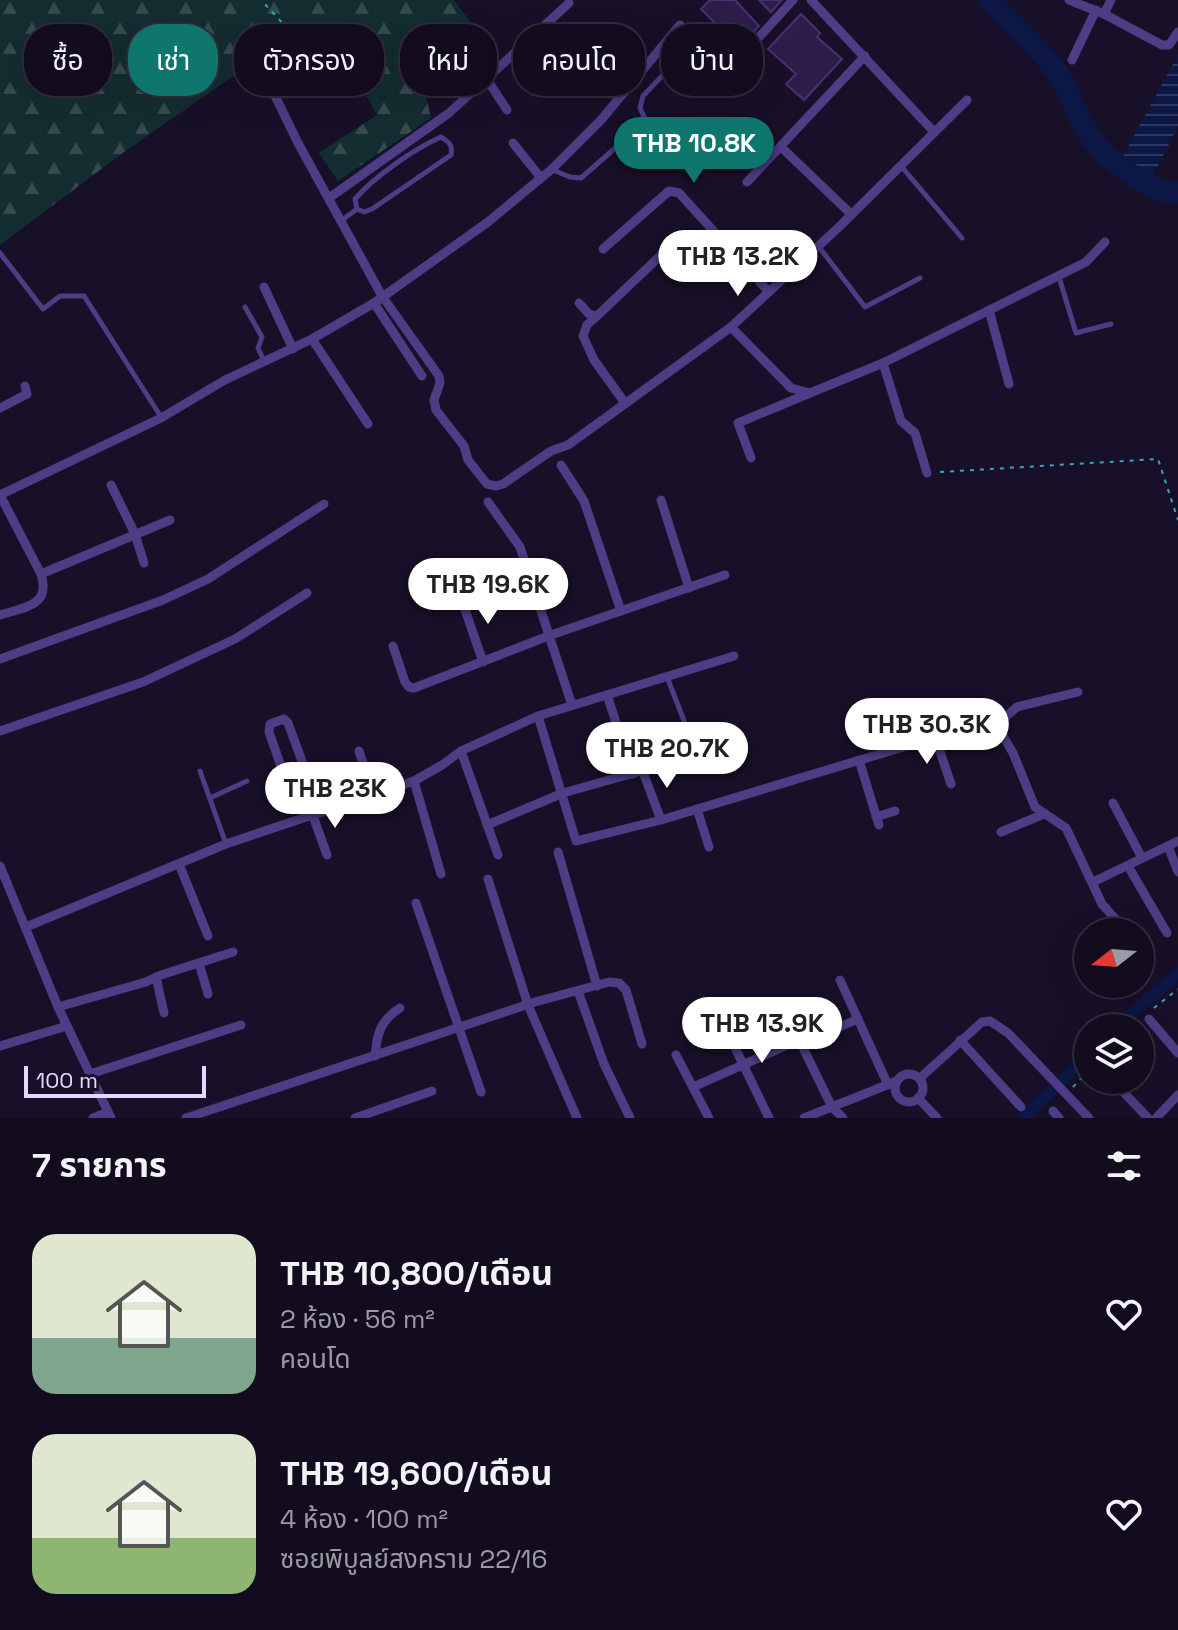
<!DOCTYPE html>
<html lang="th">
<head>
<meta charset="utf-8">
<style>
	:root { --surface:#120c1e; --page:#1b1527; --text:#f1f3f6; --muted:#9c9ba4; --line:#312c3c; --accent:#0f766e }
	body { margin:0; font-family:"Space Grotesk","Noto Sans Thai",sans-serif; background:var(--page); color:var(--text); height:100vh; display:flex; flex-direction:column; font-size:30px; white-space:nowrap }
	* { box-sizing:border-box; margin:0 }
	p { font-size:26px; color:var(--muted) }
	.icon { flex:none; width:44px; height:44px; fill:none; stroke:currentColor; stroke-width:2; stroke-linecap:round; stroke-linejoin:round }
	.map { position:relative; height:1118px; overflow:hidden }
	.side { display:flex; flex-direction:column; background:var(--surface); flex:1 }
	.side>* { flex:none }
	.top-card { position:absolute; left:24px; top:24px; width:1130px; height:72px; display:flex; gap:16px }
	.needle { width:52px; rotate:253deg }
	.controls { position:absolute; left:1074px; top:918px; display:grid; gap:16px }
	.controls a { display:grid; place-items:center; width:80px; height:80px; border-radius:50%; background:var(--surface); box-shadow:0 8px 32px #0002,0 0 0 2px var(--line); font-size:40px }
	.scale { position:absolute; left:24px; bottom:20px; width:182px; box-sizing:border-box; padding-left:8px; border:4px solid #e3d8fe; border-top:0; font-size:22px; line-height:28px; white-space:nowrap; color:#e3d8fe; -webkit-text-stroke:6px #181028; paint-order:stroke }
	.price { position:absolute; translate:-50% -68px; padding:0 18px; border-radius:28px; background:#fff; color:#222; font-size:26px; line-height:52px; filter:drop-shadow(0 2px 4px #0008) }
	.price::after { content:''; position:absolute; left:50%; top:48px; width:24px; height:18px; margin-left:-12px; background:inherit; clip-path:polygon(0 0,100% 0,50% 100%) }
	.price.on { background:var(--accent); color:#fff }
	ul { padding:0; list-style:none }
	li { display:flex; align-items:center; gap:24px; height:200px; padding:0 32px }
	li span { display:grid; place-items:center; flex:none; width:224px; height:160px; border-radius:24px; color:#555 }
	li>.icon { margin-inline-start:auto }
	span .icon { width:96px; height:96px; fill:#fffc; stroke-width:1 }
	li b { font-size:34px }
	h2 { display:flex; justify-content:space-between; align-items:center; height:96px; padding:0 32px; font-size:34px }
	.chip { padding:0 28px; border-radius:32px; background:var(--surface); box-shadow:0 8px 32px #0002,0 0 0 2px var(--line); font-size:28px; line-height:72px }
	.chip.on { background:var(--accent); color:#fff }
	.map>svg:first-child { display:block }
	.forest { fill:url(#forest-firs) }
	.water { fill:url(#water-rules) }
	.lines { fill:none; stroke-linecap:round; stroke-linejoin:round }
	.canal { stroke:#0c1745; stroke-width:12 }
	.river { stroke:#0c1745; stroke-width:22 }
	.building { fill:#2d1d48; stroke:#493073; stroke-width:2 }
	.path { stroke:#33a8b7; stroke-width:2; stroke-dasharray:4 6; stroke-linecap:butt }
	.lane { stroke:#4c3d85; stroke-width:5 }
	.street { stroke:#4c3d85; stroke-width:9 }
</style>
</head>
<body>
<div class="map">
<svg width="1178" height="1118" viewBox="0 0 1178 1118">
	<defs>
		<pattern id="forest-firs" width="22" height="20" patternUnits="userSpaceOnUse" patternTransform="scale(2)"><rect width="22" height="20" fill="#142d31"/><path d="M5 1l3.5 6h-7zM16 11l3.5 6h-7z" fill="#364b50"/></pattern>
		<pattern id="water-rules" width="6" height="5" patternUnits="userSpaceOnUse" patternTransform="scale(2)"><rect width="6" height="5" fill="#0c1745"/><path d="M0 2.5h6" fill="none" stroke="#2f3861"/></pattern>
	</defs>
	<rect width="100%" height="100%" fill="#181028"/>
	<path class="forest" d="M0,0H454L482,38L425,92L431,118L338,181L319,153L377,115L328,24L265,54L124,152L0,245Z"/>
	<path class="water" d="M1178,55V126L1156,170L1148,181L1120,161Z"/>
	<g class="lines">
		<g class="canal">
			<path d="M1116,1028L1178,973"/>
			<path d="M1023,1118L1088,1055"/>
		</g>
		<path class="river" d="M989,0C1010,22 1035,43 1053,67C1070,89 1076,116 1091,138C1106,159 1152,195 1178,192"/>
	</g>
	<g class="building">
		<path d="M710,0H735L759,26L740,48L701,9Z"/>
		<path d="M759,0H782L771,12Z"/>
		<path d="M801,14L820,33L817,37L842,59L804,100L786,84L796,74L768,49Z"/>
	</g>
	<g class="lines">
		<g class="path">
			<path d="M256,59L252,53L288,29L261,0"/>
			<path d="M940,472L1158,459L1178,520"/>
			<path d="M1154,1008L1178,989"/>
			<path d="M1073,1087L1088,1071"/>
		</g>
		<g class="lane">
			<path d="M678,59L695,72L707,69"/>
			<path d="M901,166L962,238"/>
			<path d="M553,170L570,177L581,178L646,121L640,108L643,96L680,57"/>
			<path d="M342,220L357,209L364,212L372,209L451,155C453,145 449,142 441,137C414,149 375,176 355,199L357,209"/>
			<path d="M819,247L865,307L920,278"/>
			<path d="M0,253L43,309L60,296H84L161,417"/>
			<path d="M1059,277L1076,333L1111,324"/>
			<path d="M245,307L262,337L258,348L264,361"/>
			<path d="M667,677L688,731L696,735L717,729"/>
			<path d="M200,771L226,844"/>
			<path d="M210,798L247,781"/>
		</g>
		<g class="street">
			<path d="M811,0L934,132"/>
			<path d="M1069,0L1104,14L1162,45H1169L1178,32"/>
			<path d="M1104,14L1111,0"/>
			<path d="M749,48L793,0"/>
			<path d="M1072,60L1096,10"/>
			<path d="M261,67L298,143L382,296L439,376L440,383L434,400L436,410L464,446L468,460L487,484L496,486L503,484L551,451L568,445L731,327L839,227L967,100"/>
			<path d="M486,78L507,110"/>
			<path d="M513,143L541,178"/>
			<path d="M781,147L851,214"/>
			<path d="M747,182L865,56"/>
			<path d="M329,198L449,113L569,3"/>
			<path d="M603,249L669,191L679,193L769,292"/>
			<path d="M264,287L293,349"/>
			<path d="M374,303L422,376"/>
			<path d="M579,303L589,314L597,316L679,238"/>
			<path d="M989,310L1009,384"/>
			<path d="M599,314L587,325L583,336L594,360L625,403"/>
			<path d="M731,327L791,388L810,393L883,363"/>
			<path d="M312,339L368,424"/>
			<path d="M0,408L27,394L25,386"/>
			<path d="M751,458L738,423L810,393"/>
			<path d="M561,465L584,501L621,611"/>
			<path d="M927,473L915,433L901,421L883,363L1086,262L1105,242"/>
			<path d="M111,485L135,534L144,563"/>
			<path d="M0,495L161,418L225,380L312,339L374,303L488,222L552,169L601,120L680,25"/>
			<path d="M0,495L41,574C51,606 25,607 0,615"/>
			<path d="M661,500L689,588"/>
			<path d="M488,502L520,547L572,705"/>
			<path d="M41,574L170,520"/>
			<path d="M462,601L483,662"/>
			<path d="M393,646L405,682L409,687L414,688L551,635L725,575"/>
			<path d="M0,659L163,600L208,579L324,504"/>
			<path d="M607,695L633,774"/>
			<path d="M538,716L576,841L661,820L973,726L994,727L1003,736L1013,753L1035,807L1066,828L1102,904L1127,932"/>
			<path d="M994,727L1017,707L1078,692"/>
			<path d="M0,731L143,682L235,639L307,593"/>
			<path d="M935,737L951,784"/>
			<path d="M359,751L373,794"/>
			<path d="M461,751L498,855"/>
			<path d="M859,760L879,825"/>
			<path d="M643,772L661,820"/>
			<path d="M414,781L441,874"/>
			<path d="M317,803L296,809L269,732L270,724L284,719L288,723C299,753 310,783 321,813"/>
			<path d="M1113,803L1142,858"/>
			<path d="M697,809L709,847"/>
			<path d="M313,816L327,855"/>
			<path d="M876,817L895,811"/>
			<path d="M487,825L563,793L687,758"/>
			<path d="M1001,832L1044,814"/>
			<path d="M1168,846L1178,872"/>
			<path d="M558,852L597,986"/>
			<path d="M179,864L208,936"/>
			<path d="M0,866L58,1007L111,1118"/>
			<path d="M1128,866L1167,933"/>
			<path d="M488,879L528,1005L577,1118"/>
			<path d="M1093,882L1178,841"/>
			<path d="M416,903L481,1092"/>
			<path d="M26,927L226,844L414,781L442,765L461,751L538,716L734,656"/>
			<path d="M199,963L208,994"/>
			<path d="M156,977L164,1013"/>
			<path d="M840,980L888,1085"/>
			<path d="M578,991L604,1064L630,1118"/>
			<path d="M782,1005L832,1107L843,1118"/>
			<path d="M58,1007L146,982L161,975L233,952"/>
			<path d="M1149,1019L1178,1053"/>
			<path d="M725,1027L769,1118"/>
			<path d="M960,1040L1021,1107"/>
			<path d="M801,1044L858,1019"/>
			<path d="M0,1046L67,1026"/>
			<path d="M676,1055L709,1118"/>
			<path d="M375,1056C377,1033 380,1021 400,1008"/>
			<path d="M90,1074L241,1025"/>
			<circle cx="909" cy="1088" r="14"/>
			<path d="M920,1078L982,1022L990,1021L1008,1033L1089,1118"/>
			<path d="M1112,1080L1148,1118"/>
			<path d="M693,1087L799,1040"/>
			<path d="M918,1098L937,1118"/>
			<path d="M1053,1111L1059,1118"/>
			<path d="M93,1118L108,1112"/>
			<path d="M186,1118L535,1002L609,982L619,983L626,990L642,1044"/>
			<path d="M355,1118L432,1091"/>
			<path d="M804,1118L897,1081"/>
			<path d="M1156,1118L1178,1095"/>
		</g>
	</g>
</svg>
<div class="controls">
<a><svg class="needle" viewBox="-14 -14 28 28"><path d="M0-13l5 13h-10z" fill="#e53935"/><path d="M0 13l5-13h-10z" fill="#9c9ba4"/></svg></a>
<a><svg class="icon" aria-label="layers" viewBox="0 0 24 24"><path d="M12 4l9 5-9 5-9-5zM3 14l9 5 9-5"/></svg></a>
</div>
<div class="scale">100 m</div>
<b class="price on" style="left:694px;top:185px">THB 10.8K</b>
<b class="price" style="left:738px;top:298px">THB 13.2K</b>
<b class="price" style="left:488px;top:626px">THB 19.6K</b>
<b class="price" style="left:927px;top:766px">THB 30.3K</b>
<b class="price" style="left:667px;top:790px">THB 20.7K</b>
<b class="price" style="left:335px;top:830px">THB 23K</b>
<b class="price" style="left:762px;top:1065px">THB 13.9K</b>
<div class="top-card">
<a class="chip">ซื้อ</a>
<a class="chip on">เช่า</a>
<a class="chip">ตัวกรอง</a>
<a class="chip">ใหม่</a>
<a class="chip">คอนโด</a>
<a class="chip">บ้าน</a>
</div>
</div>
<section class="side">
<h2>7 รายการ<svg class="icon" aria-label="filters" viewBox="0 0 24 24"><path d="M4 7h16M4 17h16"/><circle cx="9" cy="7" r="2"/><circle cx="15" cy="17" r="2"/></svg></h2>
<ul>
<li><span style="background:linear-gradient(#dfe7d0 65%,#7fa58c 0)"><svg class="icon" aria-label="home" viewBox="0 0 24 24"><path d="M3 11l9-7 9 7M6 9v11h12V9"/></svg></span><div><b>THB 10,800/เดือน</b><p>2 ห้อง · 56 m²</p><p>คอนโด</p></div><svg class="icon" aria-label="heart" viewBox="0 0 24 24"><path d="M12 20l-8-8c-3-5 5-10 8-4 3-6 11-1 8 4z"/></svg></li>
<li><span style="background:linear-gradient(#dfe7d0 65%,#8fb573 0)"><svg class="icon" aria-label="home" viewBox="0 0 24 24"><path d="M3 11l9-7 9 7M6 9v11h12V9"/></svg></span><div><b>THB 19,600/เดือน</b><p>4 ห้อง · 100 m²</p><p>ซอยพิบูลย์สงคราม 22/16</p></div><svg class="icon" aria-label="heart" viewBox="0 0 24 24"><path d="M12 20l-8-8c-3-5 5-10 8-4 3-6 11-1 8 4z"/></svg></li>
</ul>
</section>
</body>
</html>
